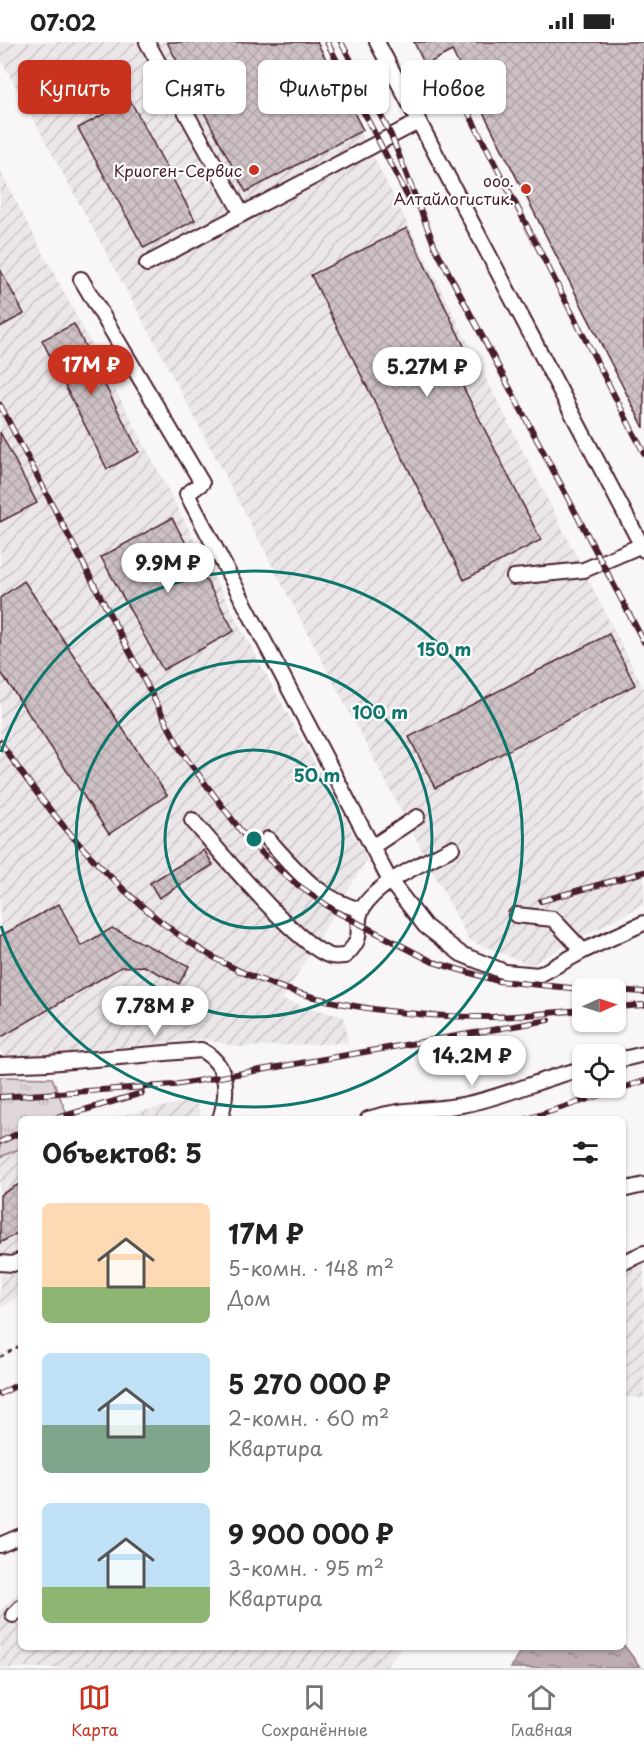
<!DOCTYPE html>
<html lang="ru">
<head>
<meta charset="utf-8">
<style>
	:root { --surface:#fff; --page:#f6f6f6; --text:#222; --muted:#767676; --line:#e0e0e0; --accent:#c8321e }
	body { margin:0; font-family:"Playpen Sans",sans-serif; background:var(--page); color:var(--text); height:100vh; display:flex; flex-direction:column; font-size:22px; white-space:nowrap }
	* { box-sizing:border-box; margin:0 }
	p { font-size:20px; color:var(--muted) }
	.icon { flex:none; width:33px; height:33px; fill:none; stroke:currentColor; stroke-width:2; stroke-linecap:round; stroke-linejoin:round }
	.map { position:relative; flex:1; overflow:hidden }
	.details { position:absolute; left:18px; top:1074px; width:608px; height:534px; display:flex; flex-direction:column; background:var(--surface); border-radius:9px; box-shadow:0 2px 4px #0004 }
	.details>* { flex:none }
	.banner { position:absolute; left:18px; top:18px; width:609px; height:54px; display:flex; gap:12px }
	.needle { width:39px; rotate:87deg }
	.tools { position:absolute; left:572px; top:936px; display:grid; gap:12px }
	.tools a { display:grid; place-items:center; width:54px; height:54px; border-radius:9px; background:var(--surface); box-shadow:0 2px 4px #0004; font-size:30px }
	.price { position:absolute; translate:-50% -51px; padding:0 14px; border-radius:21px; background:#fff; color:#222; font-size:20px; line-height:39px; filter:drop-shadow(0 2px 3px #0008) }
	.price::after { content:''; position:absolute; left:50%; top:36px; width:18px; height:14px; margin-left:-9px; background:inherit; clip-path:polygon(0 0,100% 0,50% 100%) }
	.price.on { background:var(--accent); color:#fff }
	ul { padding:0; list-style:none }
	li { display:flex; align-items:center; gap:18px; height:150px; padding:0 24px }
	li span { display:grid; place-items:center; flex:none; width:168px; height:120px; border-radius:9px; color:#555 }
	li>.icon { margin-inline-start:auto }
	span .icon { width:72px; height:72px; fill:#fffc; stroke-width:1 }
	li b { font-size:26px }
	h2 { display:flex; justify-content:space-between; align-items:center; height:72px; padding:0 24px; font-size:26px }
	.chip { padding:0 21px; border-radius:9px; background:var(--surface); box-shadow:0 2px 4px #0004; font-size:21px; line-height:54px }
	.chip.on { background:var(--accent); color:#fff }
	.status { display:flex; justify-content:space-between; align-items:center; height:42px; padding:0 30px; background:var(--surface); direction:ltr }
	.status svg { height:16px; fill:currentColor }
	.menu { display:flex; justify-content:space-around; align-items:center; height:84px; border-top:2px solid var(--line); background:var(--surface); font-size:16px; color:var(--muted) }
	.menu a { display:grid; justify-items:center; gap:3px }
	.menu .on { color:var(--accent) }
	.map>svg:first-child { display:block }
	.industrial { fill:url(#industrial-furrows) }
	.grass { fill:url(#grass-tufts); stroke:#947a82; stroke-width:1.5 }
	.water { fill:url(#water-ripples); stroke:#8f747b; stroke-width:1.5 }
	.building { fill:url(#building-cross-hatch); stroke:#4a1f2b; stroke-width:1.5 }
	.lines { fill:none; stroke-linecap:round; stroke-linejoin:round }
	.minor-casing { stroke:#4a1f2b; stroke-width:18 }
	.path { stroke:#4a1f2b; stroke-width:2; stroke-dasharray:4.5 4.5; stroke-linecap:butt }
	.minor { stroke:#fff; stroke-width:14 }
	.rail-casing { stroke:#4a1f2b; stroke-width:6 }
	.rail { stroke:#fff; stroke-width:4; stroke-dasharray:11; stroke-linecap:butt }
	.ring { fill:none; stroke:#0f766e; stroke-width:3 }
	.poi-dot { fill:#c8321e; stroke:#fff; stroke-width:2 }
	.labels { text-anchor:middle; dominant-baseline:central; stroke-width:4.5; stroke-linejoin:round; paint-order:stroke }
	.poi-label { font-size:16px; fill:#4a1f2b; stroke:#fff; text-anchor:end }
	.centre { fill:#0f766e; stroke:#fff; stroke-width:3 }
	.ring-label { font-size:18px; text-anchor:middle; font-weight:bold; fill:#0f766e; stroke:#fff; stroke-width:4.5; stroke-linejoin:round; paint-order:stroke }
</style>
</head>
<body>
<div class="status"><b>07:02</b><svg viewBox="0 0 49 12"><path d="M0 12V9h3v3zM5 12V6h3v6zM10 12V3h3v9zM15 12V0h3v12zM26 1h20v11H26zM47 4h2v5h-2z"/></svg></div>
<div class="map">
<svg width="644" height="1626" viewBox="0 0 644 1626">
	<defs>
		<pattern id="industrial-furrows" width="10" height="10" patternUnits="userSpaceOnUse" patternTransform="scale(1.5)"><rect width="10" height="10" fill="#ebe6e8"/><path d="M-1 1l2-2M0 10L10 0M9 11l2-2" fill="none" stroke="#cbc5c7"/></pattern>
		<pattern id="grass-tufts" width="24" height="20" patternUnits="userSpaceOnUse" patternTransform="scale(1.5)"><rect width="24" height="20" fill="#ded6d9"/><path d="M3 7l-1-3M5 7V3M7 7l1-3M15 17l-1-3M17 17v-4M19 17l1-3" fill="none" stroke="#c0b7ba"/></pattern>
		<pattern id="water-ripples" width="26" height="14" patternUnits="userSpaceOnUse" patternTransform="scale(1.5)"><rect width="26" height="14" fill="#bdadb0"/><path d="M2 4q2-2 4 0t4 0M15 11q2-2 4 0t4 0" fill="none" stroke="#9c8c8f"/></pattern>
		<pattern id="building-cross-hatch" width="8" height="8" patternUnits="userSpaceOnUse" patternTransform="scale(1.5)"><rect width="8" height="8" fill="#cdc1c4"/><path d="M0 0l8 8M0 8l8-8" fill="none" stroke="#b2a5a9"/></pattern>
	</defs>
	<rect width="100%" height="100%" fill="#f8f6f7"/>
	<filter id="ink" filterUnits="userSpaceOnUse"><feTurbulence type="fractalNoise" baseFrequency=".0167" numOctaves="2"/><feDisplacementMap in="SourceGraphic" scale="12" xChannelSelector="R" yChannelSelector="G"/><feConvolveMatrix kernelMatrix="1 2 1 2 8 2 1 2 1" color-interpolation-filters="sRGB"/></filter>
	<g filter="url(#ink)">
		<g class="industrial">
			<path d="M0,0H315L644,647V862L530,923L469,898L158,306L0,16Z"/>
			<path d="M0,129L245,594L367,817L282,958L344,975L348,1001L238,1005L204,997L5,1016L0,1008Z"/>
			<path d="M195,1058L202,1077H104Z"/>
			<path d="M21,1106V1253L0,1266V1115Z"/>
			<path d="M644,1206V1356L623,1355V1217Z"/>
			<path d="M21,1548V1605H401L385,1626H0V1568Z"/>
		</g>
		<path class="grass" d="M0,1035L52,1036L69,1077H21V1106L0,1115Z"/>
		<path class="water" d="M623,1602L641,1626H511L522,1605H622Z"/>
		<g class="building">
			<path d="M167,0H317L363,88L246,150Z"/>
			<path d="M414,0H644V386L452,9L425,23Z"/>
			<path d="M130,58L195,178L144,206L78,86Z"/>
			<path d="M407,186L476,329L459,337L541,498L464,538L311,233Z"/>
			<path d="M0,227L24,272L0,285Z"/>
			<path d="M74,282L139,410L107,427L42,298Z"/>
			<path d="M0,390L37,461L0,480Z"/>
			<path d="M172,476L234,589L163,628L101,515Z"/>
			<path d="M24,539L167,753L109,792L0,629V556Z"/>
			<path d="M609,592L635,643L435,746L409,695Z"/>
			<path d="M204,808L213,823L159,856L150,841Z"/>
			<path d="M59,862L81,904L112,886L189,924L179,942L144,924L121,925L0,996V894Z"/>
			<path d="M21,1141V1189L0,1201V1153Z"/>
		</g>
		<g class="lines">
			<defs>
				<g id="minor">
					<path d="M147,0L242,172"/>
					<path d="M377,0L644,508"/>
					<path d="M147,222L418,80"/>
					<path d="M81,237L202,441L187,452L390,839L425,884L461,912L505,930L539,933L583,909L644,881"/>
					<path d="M514,535L584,528L642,503"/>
					<path d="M192,778C217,806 299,906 331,914C335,915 341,914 345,914C369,891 352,886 362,867C377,840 426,820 452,806"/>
					<path d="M268,797C296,828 319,858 362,868"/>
					<path d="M372,805L417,775"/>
					<path d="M516,873L553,877L583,909"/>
					<path d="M615,1019L644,1012"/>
					<path d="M0,1023L48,1021L201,1008C229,1023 229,1049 220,1077"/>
					<path d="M368,1077C404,1065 432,1070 467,1062C507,1054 543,1036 582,1027"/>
					<path d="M622,1148L644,1143"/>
					<path d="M0,1221L13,1222L21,1218"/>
					<path d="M622,1221L644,1211"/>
					<path d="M0,1503L21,1494"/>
					<path d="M13,1573L21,1565"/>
				</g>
			</defs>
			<use href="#minor" class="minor-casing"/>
			<path class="path" d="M0,1315L21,1303"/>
			<use href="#minor" class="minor"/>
			<defs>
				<g id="rail">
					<path d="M327,0L412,163"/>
					<path d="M341,0L391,93L435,205L644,600"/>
					<path d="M446,27L644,411"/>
					<path d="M0,363L183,712L247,797L292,839L335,869L433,920L498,939L582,947"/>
					<path d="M0,700C60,788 144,885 242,930C319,965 407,975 491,975C521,975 552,970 582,968"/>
					<path d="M541,859L644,830"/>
					<path d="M615,948L644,950"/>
					<path d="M615,965L644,963"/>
					<path d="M0,1055L174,1043L549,978"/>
					<path d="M54,1077L142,1051"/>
					<path d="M527,1077L644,1039"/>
					<path d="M0,1100L21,1090"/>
					<path d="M0,1352L21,1341"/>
				</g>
			</defs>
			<use href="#rail" class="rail-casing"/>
			<use href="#rail" class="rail"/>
		</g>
	</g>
	<g class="ring">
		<circle cx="254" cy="797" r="89"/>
		<circle cx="254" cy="797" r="178"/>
		<path d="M1 710A268 268 0 1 1 1 884"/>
	</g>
	<g class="poi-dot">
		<circle cx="254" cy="128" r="6"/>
		<circle cx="526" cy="147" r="6"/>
	</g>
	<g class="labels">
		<g class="poi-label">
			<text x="242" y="128">Криоген-Сервис</text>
			<text x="514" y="138">ооо.<tspan x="514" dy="18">Алтайлогистик.</tspan></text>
		</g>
	</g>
	<circle cx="254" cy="797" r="9" class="centre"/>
	<g class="ring-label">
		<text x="444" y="614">150 m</text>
		<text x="380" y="677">100 m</text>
		<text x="317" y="740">50 m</text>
	</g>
</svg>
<div class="tools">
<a><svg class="needle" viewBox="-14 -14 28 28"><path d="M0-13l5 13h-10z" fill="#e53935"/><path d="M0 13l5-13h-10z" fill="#767676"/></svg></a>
<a><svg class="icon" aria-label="locate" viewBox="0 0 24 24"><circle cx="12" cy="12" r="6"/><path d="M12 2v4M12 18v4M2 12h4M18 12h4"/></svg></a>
</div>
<b class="price on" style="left:91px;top:354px">17M ₽</b>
<b class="price" style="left:427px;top:356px">5.27M ₽</b>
<b class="price" style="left:168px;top:552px">9.9M ₽</b>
<b class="price" style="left:155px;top:995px">7.78M ₽</b>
<b class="price" style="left:472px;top:1045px">14.2M ₽</b>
<div class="banner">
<a class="chip on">Купить</a>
<a class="chip">Снять</a>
<a class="chip">Фильтры</a>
<a class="chip">Новое</a>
</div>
<section class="details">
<h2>Объектов: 5<svg class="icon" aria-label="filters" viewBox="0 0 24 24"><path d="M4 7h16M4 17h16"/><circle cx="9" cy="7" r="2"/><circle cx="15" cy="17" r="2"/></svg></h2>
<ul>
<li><span style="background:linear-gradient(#ffd9b3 70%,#8fb573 0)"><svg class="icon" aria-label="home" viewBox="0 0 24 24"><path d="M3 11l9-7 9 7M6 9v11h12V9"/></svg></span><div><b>17M ₽</b><p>5-комн. · 148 m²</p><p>Дом</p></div></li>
<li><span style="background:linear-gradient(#bfe0f5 60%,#7fa58c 0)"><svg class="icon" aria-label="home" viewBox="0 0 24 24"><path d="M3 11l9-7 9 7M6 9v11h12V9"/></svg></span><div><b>5 270 000 ₽</b><p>2-комн. · 60 m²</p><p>Квартира</p></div></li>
<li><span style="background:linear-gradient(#bfe0f5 70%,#8fb573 0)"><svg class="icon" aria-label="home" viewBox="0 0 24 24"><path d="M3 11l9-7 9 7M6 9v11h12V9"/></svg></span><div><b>9 900 000 ₽</b><p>3-комн. · 95 m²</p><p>Квартира</p></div></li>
</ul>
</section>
</div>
<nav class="menu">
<a class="on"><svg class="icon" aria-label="map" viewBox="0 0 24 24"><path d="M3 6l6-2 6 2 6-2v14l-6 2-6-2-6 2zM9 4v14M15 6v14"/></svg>Карта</a>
<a><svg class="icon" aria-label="saved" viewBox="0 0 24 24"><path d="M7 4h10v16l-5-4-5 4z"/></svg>Сохранённые</a>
<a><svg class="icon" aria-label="home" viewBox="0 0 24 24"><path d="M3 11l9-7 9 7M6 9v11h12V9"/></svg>Главная</a>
</nav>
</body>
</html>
